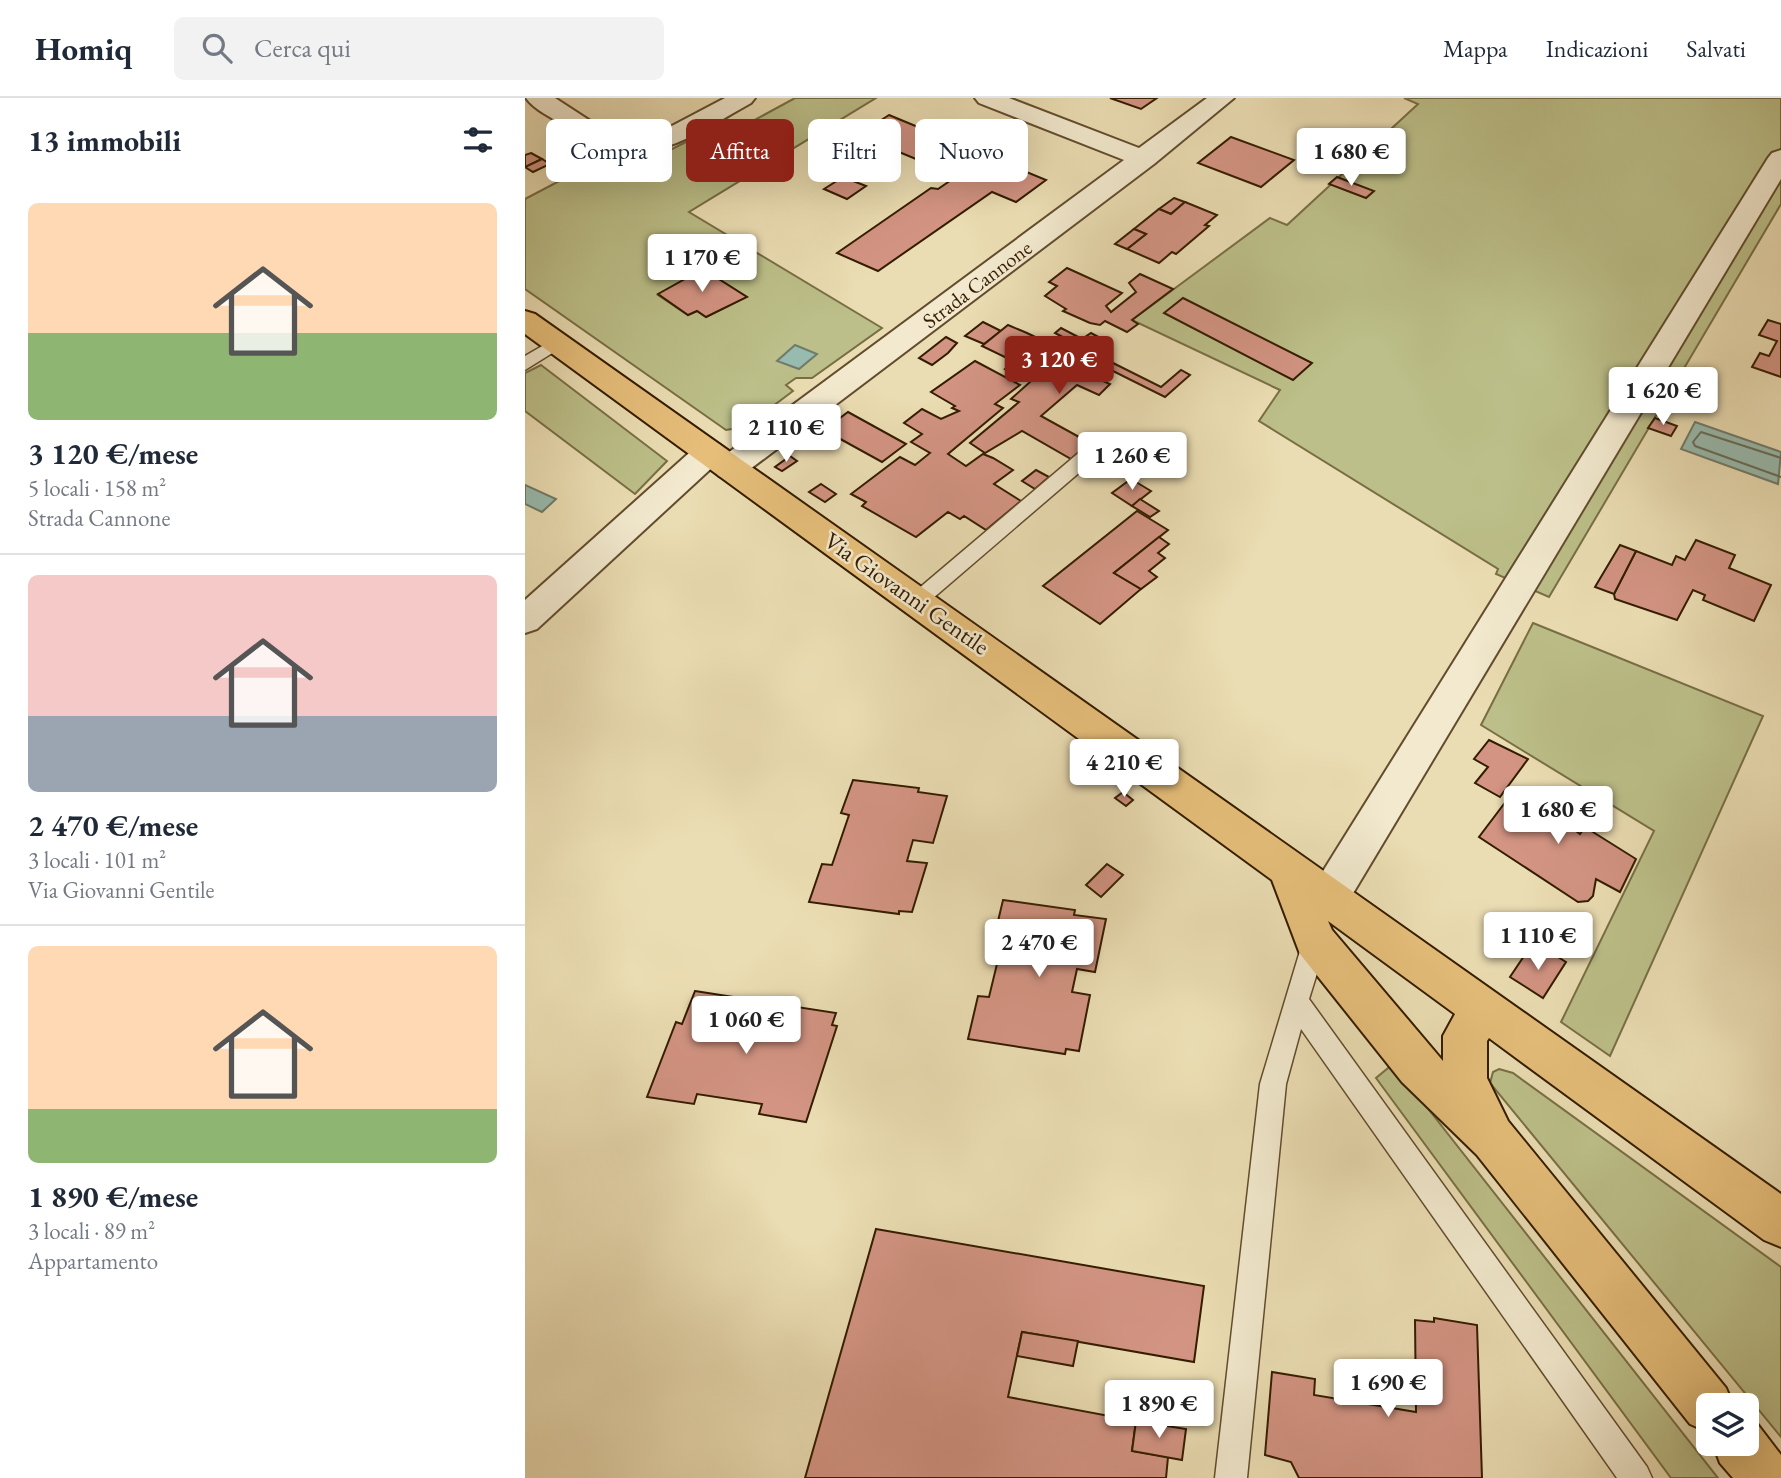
<!DOCTYPE html>
<html lang="it">
<head>
<meta charset="utf-8">
<style>
	:root { --surface:#fff; --page:#f2f2f3; --text:#1f2937; --muted:#747a83; --line:#e0e1e3; --accent:#8f2418 }
	body { margin:0; font-family:"EB Garamond",serif; background:var(--page); color:var(--text); height:100vh; display:flex; flex-direction:column; font-size:26px; white-space:nowrap }
	* { box-sizing:border-box; margin:0 }
	p { font-size:23px; color:var(--muted) }
	.icon { flex:none; width:38px; height:38px; fill:none; stroke:currentColor; stroke-width:2; stroke-linecap:round; stroke-linejoin:round }
	.map { position:relative; flex:1; overflow:hidden }
	.details { display:flex; flex-direction:column; background:var(--surface); width:525px }
	.details>* { flex:none }
	.guide { position:absolute; left:21px; top:21px; width:665px; height:63px; display:flex; gap:14px }
	.fabs { position:absolute; left:1171px; top:1295px; display:grid; gap:14px }
	.fabs a { display:grid; place-items:center; width:63px; height:63px; border-radius:10px; background:var(--surface); box-shadow:0 7px 28px #0002; font-size:35px }
	.price { position:absolute; translate:-50% -60px; padding:0 16px; border-radius:7px; background:#fff; color:#222; font-size:23px; line-height:46px; filter:drop-shadow(0 2px 4px #0008) }
	.price::after { content:''; position:absolute; left:50%; top:42px; width:21px; height:16px; margin-left:-10px; background:inherit; clip-path:polygon(0 0,100% 0,50% 100%) }
	.price.active { background:var(--accent); color:#fff }
	ul { padding:0; list-style:none }
	li { display:grid; align-content:center; gap:14px; height:371px; padding:0 28px }
	li+li { border-top:2px solid var(--line) }
	li span { display:grid; place-items:center; height:217px; border-radius:10px; color:#555 }
	li>.icon { margin-inline-start:auto }
	span .icon { width:126px; height:126px; fill:#fffc; stroke-width:1 }
	li b { font-size:30px }
	h2 { display:flex; justify-content:space-between; align-items:center; height:84px; padding:0 28px; font-size:30px }
	.pill { padding:0 24px; border-radius:10px; background:var(--surface); box-shadow:0 7px 28px #0002; font-size:24px; line-height:63px }
	.pill.active { background:var(--accent); color:#fff }
	header { display:flex; align-items:center; gap:42px; box-sizing:border-box; height:98px; padding:0 35px; background:var(--surface); border-bottom:2px solid var(--line) }
	header strong { font-size:33px }
	nav { display:flex; gap:38px; margin-inline-start:auto; font-size:24px }
	.search { width:490px; height:63px; background:var(--page); display:flex; align-items:center; gap:18px; box-sizing:border-box; padding:0 24px; border-radius:10px; color:var(--muted); font-size:26px }
	main { display:flex; flex:1; min-height:0 }
	.map>svg:first-child { display:block }
	.green { fill:#bcbf89; stroke:#786e44; stroke-width:2; fill-rule:evenodd }
	.water { fill:#98bbaf; stroke:#707b69; stroke-width:2 }
	.lines { fill:none; stroke-linecap:round; stroke-linejoin:round }
	.shore { stroke:#666c58; stroke-width:2 }
	.building { fill:#d39483; stroke:#341c00; stroke-width:2 }
	.lane-casing { stroke:#624c2d; stroke-width:3 }
	.street-casing { stroke:#624c2d; stroke-width:4 }
	.primary-casing { stroke:#341c00; stroke-width:4 }
	.lane { fill:#f2e9ce; fill-rule:evenodd }
	.street { fill:#f2e9ce; fill-rule:evenodd }
	.primary { fill:#e6be7a; fill-rule:evenodd }
	.labels { text-anchor:middle; dominant-baseline:central; stroke-width:5; stroke-linejoin:round; paint-order:stroke }
	.far-street-label { font-size:21px; fill:#341c00; stroke:#f2e9ce }
	.street-label { font-size:24px; fill:#341c00; stroke:#f2e9ce }
</style>
</head>
<body>
<header>
<strong>Homiq</strong>
<div class="search"><svg class="icon" aria-label="search" viewBox="0 0 24 24"><circle cx="10" cy="10" r="6"/><path d="M15 15l6 6"/></svg>Cerca qui</div>
<nav><a>Mappa</a><a>Indicazioni</a><a>Salvati</a></nav>
</header>
<main>
<section class="details">
<h2>13 immobili<svg class="icon" aria-label="filters" viewBox="0 0 24 24"><path d="M4 7h16M4 17h16"/><circle cx="9" cy="7" r="2"/><circle cx="15" cy="17" r="2"/></svg></h2>
<ul>
<li><span style="background:linear-gradient(#ffd9b3 60%,#8fb573 0)"><svg class="icon" aria-label="home" viewBox="0 0 24 24"><path d="M3 11l9-7 9 7M6 9v11h12V9"/></svg></span><div><b>3 120 €/mese</b><p>5 locali · 158 m²</p><p>Strada Cannone</p></div></li>
<li><span style="background:linear-gradient(#f6c9c9 65%,#9aa5b1 0)"><svg class="icon" aria-label="home" viewBox="0 0 24 24"><path d="M3 11l9-7 9 7M6 9v11h12V9"/></svg></span><div><b>2 470 €/mese</b><p>3 locali · 101 m²</p><p>Via Giovanni Gentile</p></div></li>
<li><span style="background:linear-gradient(#ffd9b3 75%,#8fb573 0)"><svg class="icon" aria-label="home" viewBox="0 0 24 24"><path d="M3 11l9-7 9 7M6 9v11h12V9"/></svg></span><div><b>1 890 €/mese</b><p>3 locali · 89 m²</p><p>Appartamento</p></div></li>
</ul>
</section>
<div class="map">
<svg width="1256" height="1380" viewBox="0 0 1256 1380">
	<rect width="100%" height="100%" fill="#ebddb3"/>
	<filter id="stains"><feTurbulence type="fractalNoise" baseFrequency=".00286" numOctaves="4"/><feColorMatrix values="0 0 0 0 .2 0 0 0 0 .09 0 0 0 0 .02 0 0 0 .5 -.17"/></filter>
	<radialGradient id="worn" r=".72"><stop offset=".6" stop-color="#630" stop-opacity="0"/><stop offset="1" stop-color="#630" stop-opacity=".3"/></radialGradient>
	<g class="green">
		<path d="M270,0H351L164,114L357,230L287,280H271L261,287L268,293L220,329L201,332L0,191V101L80,59L106,60L141,54L189,30L204,36ZM178,171L221,199L181,219L172,213L163,217L133,197Z"/>
		<path d="M879,0H1256V106L1024,499L971,476L973,471L734,323L755,292L607,222L745,120L762,127L893,6Z"/>
		<path d="M16,267L142,363L110,396L0,313V275Z"/>
		<path d="M1008,525L1238,618L1085,958L1036,924L1129,733L956,627Z"/>
		<path d="M868,966L1193,1380H1146L851,980Z"/>
		<path d="M974,971L988,975L1256,1169V1339L965,985L968,974Z"/>
	</g>
	<g class="water">
		<path d="M270,247L292,256L274,271L252,263Z"/>
		<path d="M1170,324L1256,354L1253,386L1156,351Z"/>
		<path d="M0,387L31,401L17,414L0,406Z"/>
	</g>
	<g class="lines">
		<path class="shore" d="M1256,360L1176,334L1168,344L1170,348L1256,379"/>
	</g>
	<g class="building">
		<path d="M585,0H632L616,11Z"/>
		<path d="M364,17L487,68L521,82L491,104L467,94L353,173L312,155L406,90L413,91L432,78L333,37Z"/>
		<path d="M706,39L769,62L736,89L673,65Z"/>
		<path d="M6,55L17,61L0,69V57Z"/>
		<path d="M17,61L25,66L8,74L0,69Z"/>
		<path d="M318,79L341,88L322,101L299,91Z"/>
		<path d="M812,79L849,93L841,100L804,86Z"/>
		<path d="M649,100L660,104L646,116L634,111Z"/>
		<path d="M660,104L692,117L680,127L684,128L651,156L647,154L634,165L602,151L621,136L609,131L634,111L646,116Z"/>
		<path d="M609,131L621,136L602,151L590,146Z"/>
		<path d="M542,170L597,195L581,208L586,214L611,194L604,185L615,176L648,191L607,222L613,226L602,234L580,223L575,227L565,225L538,213L541,211L520,198L532,188L524,184Z"/>
		<path d="M178,171L222,199L181,219L172,213L163,217L133,196Z"/>
		<path d="M658,200L787,265L768,282L639,215Z"/>
		<path d="M1243,222L1256,226V279L1227,269L1235,255L1244,258L1252,243L1234,237Z"/>
		<path d="M458,224L476,233L459,246L440,238Z"/>
		<path d="M483,227L502,235L533,250L507,272L457,248Z"/>
		<path d="M536,230L557,241L566,235L579,242L564,253L636,289L656,272L665,277L640,299L576,267L564,277L585,286L574,297L552,287L516,318L565,345L546,361L497,333L460,355L445,345L494,304L486,301L505,284L480,271L490,263L513,274L549,245L530,235Z"/>
		<path d="M421,239L432,245L423,255L407,267L394,260Z"/>
		<path d="M450,263L495,287L470,306L478,310L423,356L441,368L458,356L468,360L488,372L469,386L496,403L461,432L439,418L435,421L423,414L391,439L337,408L341,404L326,396L375,359L390,367L405,355L386,344L397,336L379,325L397,311L416,321L434,313L427,310L430,308L406,294Z"/>
		<path d="M323,314L381,346L357,364L299,332Z"/>
		<path d="M1130,320L1152,328L1146,338L1123,330Z"/>
		<path d="M265,358L272,363L257,373L250,369Z"/>
		<path d="M511,372L524,379L510,391L497,383Z"/>
		<path d="M606,381L626,393L607,408L587,395Z"/>
		<path d="M296,386L311,396L300,404L284,394Z"/>
		<path d="M615,401L634,413L625,419L607,408Z"/>
		<path d="M612,413L643,432L589,475L616,491L575,526L518,488Z"/>
		<path d="M634,439L644,446L633,455L640,460L624,473L632,479L616,491L589,475Z"/>
		<path d="M1171,442L1210,457L1204,470L1246,487L1229,523L1178,502L1180,497L1168,492L1152,522L1090,501L1089,496L1111,453L1147,467L1151,458L1160,462Z"/>
		<path d="M1095,447L1111,453L1089,496L1070,489Z"/>
		<path d="M964,642L1003,661L975,699L950,685L963,669L949,661Z"/>
		<path d="M328,682L394,690L393,694L422,698L408,745L388,742L382,763L402,765L387,814L374,813V816L284,804L297,766L307,767L324,717L316,715Z"/>
		<path d="M1046,693L1068,708L1050,732L1055,736L1060,729L1111,761L1095,794L1071,781L1068,798L1063,803L1053,804L954,739L988,694L1027,718Z"/>
		<path d="M598,694L608,702L601,708L590,700Z"/>
		<path d="M582,766L598,777L576,799L561,787Z"/>
		<path d="M478,802L550,812L549,817L581,821L570,874L552,871L547,894L565,897L554,953L541,951L540,956L443,941L453,898L464,899L478,841L469,840Z"/>
		<path d="M1020,851L1041,864L1018,900L985,879L1003,852L1015,859Z"/>
		<path d="M170,893L228,902L222,920L247,923L253,906L311,915L307,927L312,928L281,1024L234,1016L237,1006L172,996L169,1006L122,999L151,924L157,926Z"/>
		<path d="M351,1131L679,1188L669,1264L497,1234L483,1299L611,1323L607,1353L643,1359L641,1380H280Z"/>
		<path d="M909,1220L952,1227L957,1380H774L766,1364L740,1357L747,1274L790,1281L789,1297L891,1314L890,1222L909,1224Z"/>
		<path d="M497,1234L553,1243L548,1268L492,1258Z"/>
		<path d="M611,1323L661,1331L657,1362L607,1353Z"/>
	</g>
	<g class="lines">
		<defs>
			<g id="lane">
				<path d="M31,240L37,241L40,245L37,249L0,272V258Z"/>
				<path d="M570,345L577,347L579,351L577,355L400,507H386L383,502L386,497L563,347Z"/>
				<path d="M790,832L799,835L802,843L784,901L1122,1369L1127,1380H1092L776,931L761,986L722,1380H690L735,986L778,843L781,835Z"/>
			</g>
			<g id="street">
				<path d="M1,0H30L73,28L99,40L115,39L143,30L200,0H230L226,5C156,44 116,79 40,28C28,20 9,12 1,0Z"/>
				<path d="M450,0H484L614,50L682,0H709L629,66L216,378L205,381L194,378L189,370L192,365L12,531L0,535V502L173,347L184,344L195,347L200,355L196,360L599,62L454,5Z"/>
				<path d="M1256,52V81L818,812L804,817L790,812L784,799L790,786L1243,60L1247,55Z"/>
			</g>
			<g id="primary">
				<path d="M0,213L10,216L1256,1096V1149L1239,1142L964,940L962,943V980L983,1023L1201,1290L1208,1307H1183V1334L1165,1326L952,1057L877,984L775,856L747,782L0,236ZM803,823L930,916L918,938V963L807,832Z"/>
				<path d="M1222,1323L1233,1327L1256,1357V1380H1208L1195,1365L1188,1346H1222Z"/>
			</g>
		</defs>
		<use href="#lane" class="lane-casing"/>
		<use href="#street" class="street-casing"/>
		<use href="#primary" class="primary-casing"/>
		<use href="#lane" class="lane"/>
		<use href="#street" class="street"/>
		<use href="#primary" class="primary"/>
	</g>
	<g class="labels">
		<g class="far-street-label">
			<text transform="translate(452 186) rotate(-37)">Strada Cannone</text>
		</g>
		<g class="street-label">
			<text transform="translate(382 495) rotate(35)">Via Giovanni Gentile</text>
		</g>
	</g>
	<rect width="100%" height="100%" filter="url(#stains)"/>
	<rect width="100%" height="100%" fill="url(#worn)"/>
</svg>
<div class="fabs">
<a><svg class="icon" aria-label="layers" viewBox="0 0 24 24"><path d="M12 4l9 5-9 5-9-5zM3 14l9 5 9-5"/></svg></a>
</div>
<b class="price" style="left:826px;top:90px">1 680 €</b>
<b class="price" style="left:177px;top:196px">1 170 €</b>
<b class="price active" style="left:534px;top:298px">3 120 €</b>
<b class="price" style="left:1138px;top:329px">1 620 €</b>
<b class="price" style="left:261px;top:366px">2 110 €</b>
<b class="price" style="left:607px;top:394px">1 260 €</b>
<b class="price" style="left:599px;top:701px">4 210 €</b>
<b class="price" style="left:1033px;top:748px">1 680 €</b>
<b class="price" style="left:1013px;top:874px">1 110 €</b>
<b class="price" style="left:514px;top:881px">2 470 €</b>
<b class="price" style="left:221px;top:958px">1 060 €</b>
<b class="price" style="left:863px;top:1321px">1 690 €</b>
<b class="price" style="left:634px;top:1342px">1 890 €</b>
<div class="guide">
<a class="pill">Compra</a>
<a class="pill active">Affitta</a>
<a class="pill">Filtri</a>
<a class="pill">Nuovo</a>
</div>
</div>
</main>
</body>
</html>
